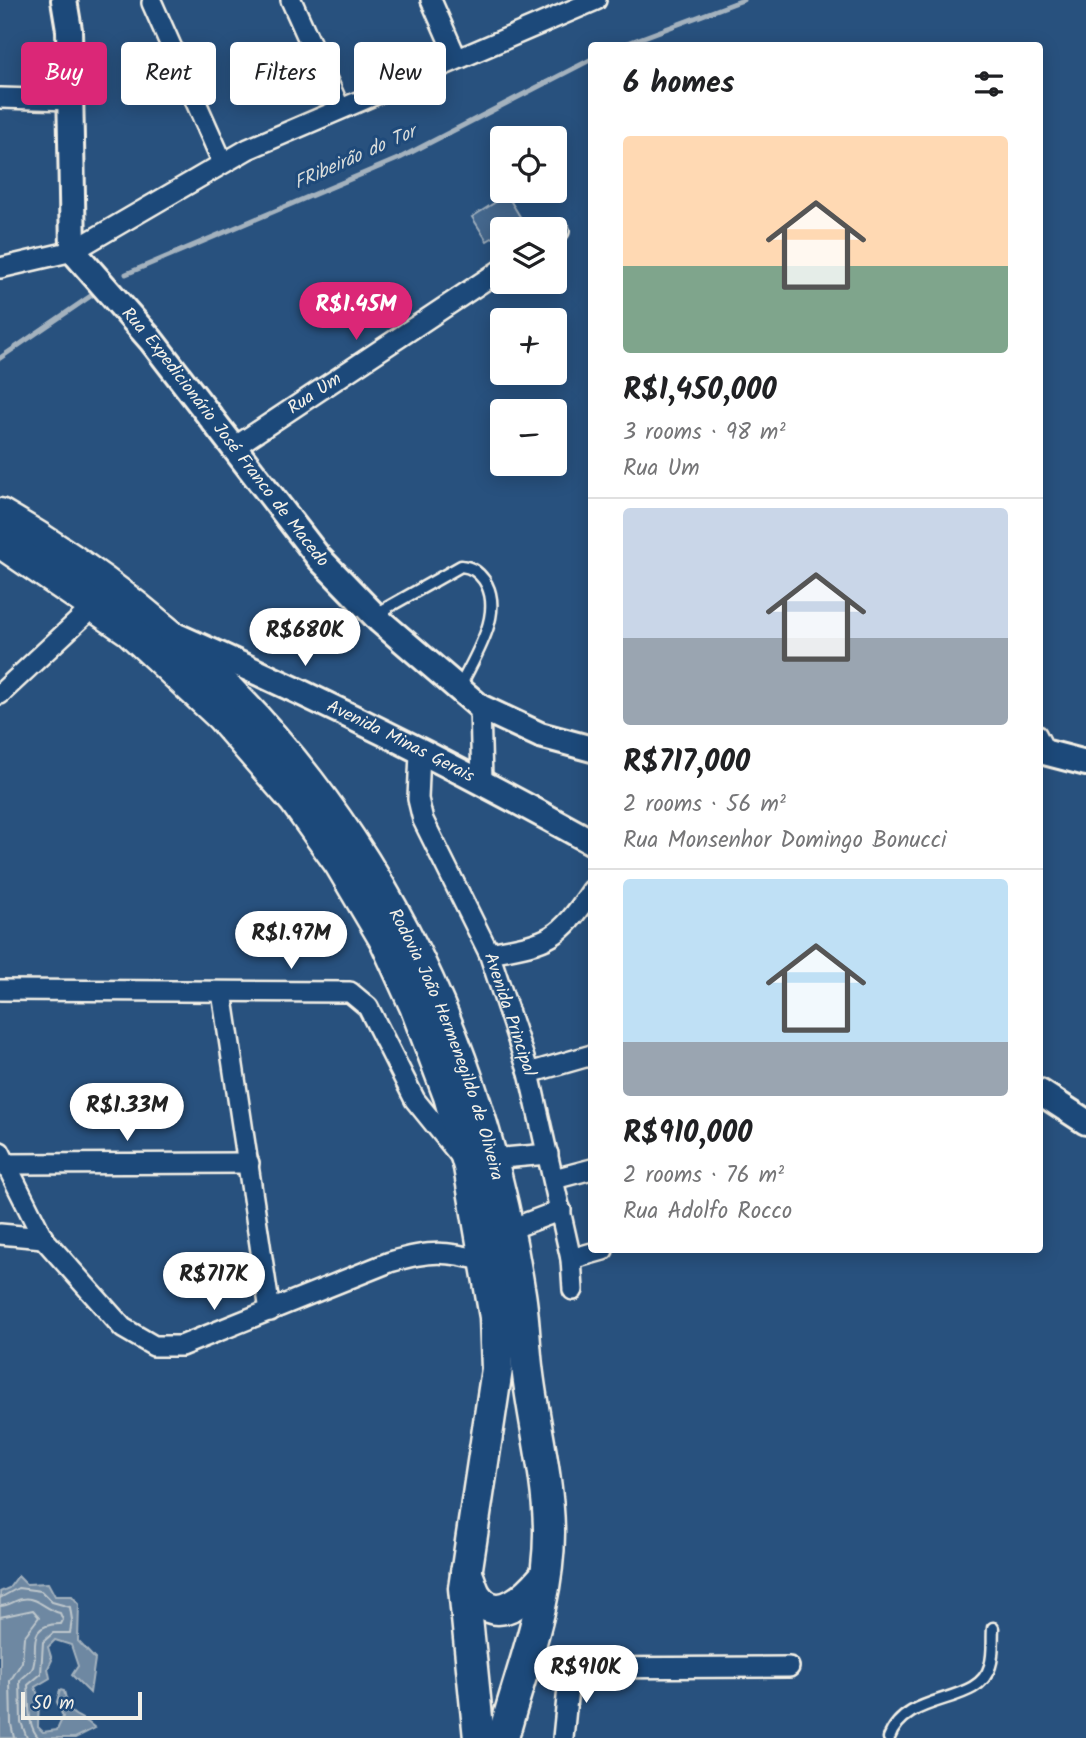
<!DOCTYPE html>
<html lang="en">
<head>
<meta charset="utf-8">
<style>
	:root { --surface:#fff; --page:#f2f2f2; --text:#202124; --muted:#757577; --line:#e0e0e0; --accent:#db2777 }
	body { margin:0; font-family:Kalam,sans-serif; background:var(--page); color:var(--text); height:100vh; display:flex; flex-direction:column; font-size:26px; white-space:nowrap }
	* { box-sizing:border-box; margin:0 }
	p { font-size:23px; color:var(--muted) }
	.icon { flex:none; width:38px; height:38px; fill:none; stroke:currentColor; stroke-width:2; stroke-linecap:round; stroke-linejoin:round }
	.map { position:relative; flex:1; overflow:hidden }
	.panel { position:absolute; left:588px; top:42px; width:455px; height:1211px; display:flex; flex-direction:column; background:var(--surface); border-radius:7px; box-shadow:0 4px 18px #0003 }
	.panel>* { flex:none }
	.hud { position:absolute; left:21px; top:42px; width:462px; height:63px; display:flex; gap:14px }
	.fabs { position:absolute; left:490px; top:126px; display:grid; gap:14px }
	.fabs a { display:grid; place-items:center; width:77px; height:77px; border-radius:7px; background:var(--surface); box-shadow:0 4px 18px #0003; font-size:35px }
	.scale { position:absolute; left:21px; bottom:18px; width:121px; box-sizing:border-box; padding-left:7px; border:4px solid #f4f1e8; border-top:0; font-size:19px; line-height:24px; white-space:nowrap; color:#f4f1e8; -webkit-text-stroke:5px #1f4a7a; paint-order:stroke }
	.price { position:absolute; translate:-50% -60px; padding:0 16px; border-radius:24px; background:#fff; color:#222; font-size:23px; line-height:46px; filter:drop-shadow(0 2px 4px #0008) }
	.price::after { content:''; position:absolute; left:50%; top:42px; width:21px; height:16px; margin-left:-10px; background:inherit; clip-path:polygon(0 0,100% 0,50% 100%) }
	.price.selected { background:var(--accent); color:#fff }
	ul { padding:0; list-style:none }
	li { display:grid; align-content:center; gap:14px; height:371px; padding:0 35px }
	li+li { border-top:2px solid var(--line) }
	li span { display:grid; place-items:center; height:217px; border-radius:7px; color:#555 }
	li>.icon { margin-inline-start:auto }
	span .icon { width:126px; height:126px; fill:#fffc; stroke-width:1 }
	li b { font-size:30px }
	h2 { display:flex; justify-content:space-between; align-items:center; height:84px; padding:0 35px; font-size:30px }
	.pill { padding:0 24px; border-radius:7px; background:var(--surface); box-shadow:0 4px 18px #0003; font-size:24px; line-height:63px }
	.pill.selected { background:var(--accent); color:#fff }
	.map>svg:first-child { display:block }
	.green { fill:#45688e; stroke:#9cacbb; stroke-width:2 }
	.water { fill:#6e88a2; stroke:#a4b2be; stroke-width:2 }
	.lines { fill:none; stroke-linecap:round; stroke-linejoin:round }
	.shore { stroke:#bec7cc; stroke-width:2 }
	.stream { stroke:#a4b2be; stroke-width:5 }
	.service-casing { stroke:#f4f1e8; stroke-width:15 }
	.minor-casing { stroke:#f4f1e8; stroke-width:24 }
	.tertiary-casing { stroke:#f4f1e8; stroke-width:30 }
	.primary-casing { stroke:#f4f1e8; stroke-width:35 }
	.service { stroke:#1f4a7a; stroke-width:10 }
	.minor { stroke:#1f4a7a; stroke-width:19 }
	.tertiary { stroke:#1f4a7a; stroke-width:24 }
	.primary { stroke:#1f4a7a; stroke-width:30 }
	.labels { text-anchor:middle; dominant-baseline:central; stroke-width:6; stroke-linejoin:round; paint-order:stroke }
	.street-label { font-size:18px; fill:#f4f1e8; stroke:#1f4a7a }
	.water-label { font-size:19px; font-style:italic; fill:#d9dcda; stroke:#1f4a7a }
</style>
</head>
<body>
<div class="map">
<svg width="1086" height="1738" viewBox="0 0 1086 1738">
	<rect width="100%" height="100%" fill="#28517e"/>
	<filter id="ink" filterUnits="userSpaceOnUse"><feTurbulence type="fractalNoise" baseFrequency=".0143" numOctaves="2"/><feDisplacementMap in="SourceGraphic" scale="14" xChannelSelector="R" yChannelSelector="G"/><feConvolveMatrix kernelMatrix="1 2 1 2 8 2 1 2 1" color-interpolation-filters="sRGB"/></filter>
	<g filter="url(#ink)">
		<path class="green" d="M507,195L522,220L487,241L472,217Z"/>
		<path class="water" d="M18,1576L26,1584L48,1583L55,1596H72L79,1604L78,1641L95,1659L90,1693L72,1675L78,1666L71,1645L55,1640L48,1647L52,1660L48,1668L50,1678L35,1687L39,1698L38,1727L43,1732L57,1730L63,1717L57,1702L60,1690L64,1691C72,1724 74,1709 95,1728L75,1738H0V1592L9,1588Z"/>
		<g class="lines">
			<g class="shore">
				<path d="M0,1598L18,1588L41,1591L52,1602L70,1607L72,1620L70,1633H53L43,1642L41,1674L28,1685C30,1702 26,1725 39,1738"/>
				<path d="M0,1606C9,1606 15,1600 22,1599C37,1596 46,1610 60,1613L63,1620L61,1624C22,1623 41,1654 32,1669C29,1674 23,1676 20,1681L21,1722L27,1738"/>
				<path d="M0,1617L33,1610L39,1617L24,1637L22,1662L10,1681L11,1724L14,1738"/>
			</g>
			<g class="stream">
				<path d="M620,46L743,0"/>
				<path d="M126,274L400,158L592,59"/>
				<path d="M0,358L98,291"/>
			</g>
			<defs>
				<g id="service">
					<path d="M374,615L461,566C472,567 478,572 484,580C506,613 473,658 459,689"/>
					<path d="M1040,732L1049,749"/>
					<path d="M889,1738C906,1690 979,1707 990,1666C994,1654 992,1640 993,1628"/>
				</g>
				<g id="minor">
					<path d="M291,0L339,107"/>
					<path d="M431,0L456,57"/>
					<path d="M152,3L222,161"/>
					<path d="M0,98L71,100"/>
					<path d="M555,234L559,231"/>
					<path d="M0,268L73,251L248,149L596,0"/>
					<path id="s1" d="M233,448L502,269"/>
					<path d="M0,694L94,606"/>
					<path d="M480,707L482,781"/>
					<path id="s2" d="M420,752L418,799L423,820L489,953L529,1073L571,1259L573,1290"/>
					<path d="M489,953C549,942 557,942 592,890"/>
					<path d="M0,990L350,992L368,1007L415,1100L462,1158"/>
					<path d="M222,992L270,1311"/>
					<path d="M529,1073L592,1055"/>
					<path d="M0,1152L43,1238L123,1328L154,1346H181L390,1262C431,1250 445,1251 486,1261"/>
					<path d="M491,1159L548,1154"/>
					<path d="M6,1164L249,1163"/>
					<path d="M554,1179L592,1169"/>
					<path d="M508,1230L561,1210"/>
					<path d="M0,1234L43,1238"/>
					<path d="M571,1259L603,1250"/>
					<path d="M563,1738L570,1668L789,1667"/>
				</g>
				<g id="tertiary">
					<path id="s3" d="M64,0L69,30L73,251L151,340L319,558L380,621L480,707L540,735L592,749"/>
					<path id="s4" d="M179,637C320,699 457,767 592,842"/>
					<path d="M1040,751L1086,763"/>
					<path d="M1040,1092L1086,1122"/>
				</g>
				<g id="primary">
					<path id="s5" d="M0,514C296,686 465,952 519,1288C524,1314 524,1340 527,1366C533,1421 548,1474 549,1529C550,1602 521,1669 503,1738"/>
					<path d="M0,542L129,630L221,716L295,801L340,864L385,940L415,1006L449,1096L469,1167L495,1317L497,1369L464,1588L479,1738"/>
					<path d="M466,1572C470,1579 472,1591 477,1597C499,1626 529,1595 544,1577"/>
				</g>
			</defs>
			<use href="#service" class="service-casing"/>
			<use href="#minor" class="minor-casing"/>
			<use href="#tertiary" class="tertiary-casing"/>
			<use href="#primary" class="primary-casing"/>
			<use href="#service" class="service"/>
			<use href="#minor" class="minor"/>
			<use href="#tertiary" class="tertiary"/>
			<use href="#primary" class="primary"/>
		</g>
	</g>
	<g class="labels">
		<g class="street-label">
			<text stroke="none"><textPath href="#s1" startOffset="98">Rua Um</textPath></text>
			<text stroke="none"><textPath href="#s3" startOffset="492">Rua Expedicionário José Franco de Macedo</textPath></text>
			<text stroke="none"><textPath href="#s4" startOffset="245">Avenida Minas Gerais</textPath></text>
			<text stroke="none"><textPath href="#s2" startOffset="282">Avenida Principal</textPath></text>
			<text stroke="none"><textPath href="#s5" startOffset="710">Rodovia João Hermenegildo de Oliveira</textPath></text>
		</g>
		<g class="water-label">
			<text transform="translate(355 158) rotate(-24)">FRibeirão do Tor</text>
		</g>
	</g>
</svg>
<div class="fabs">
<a><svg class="icon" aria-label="locate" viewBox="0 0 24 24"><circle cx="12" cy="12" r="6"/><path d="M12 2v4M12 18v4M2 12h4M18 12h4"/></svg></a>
<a><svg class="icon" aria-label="layers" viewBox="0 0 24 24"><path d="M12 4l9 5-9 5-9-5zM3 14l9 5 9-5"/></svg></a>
<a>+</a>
<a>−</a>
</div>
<div class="scale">50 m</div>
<b class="price selected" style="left:356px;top:342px">R$1.45M</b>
<b class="price" style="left:305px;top:668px">R$680K</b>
<b class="price" style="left:291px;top:971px">R$1.97M</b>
<b class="price" style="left:127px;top:1143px">R$1.33M</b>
<b class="price" style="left:214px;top:1312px">R$717K</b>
<b class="price" style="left:586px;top:1705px">R$910K</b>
<div class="hud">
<a class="pill selected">Buy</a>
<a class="pill">Rent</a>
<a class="pill">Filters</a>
<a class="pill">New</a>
</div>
<section class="panel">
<h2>6 homes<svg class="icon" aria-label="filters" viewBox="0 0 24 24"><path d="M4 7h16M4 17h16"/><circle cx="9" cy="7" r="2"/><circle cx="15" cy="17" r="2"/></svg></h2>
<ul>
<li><span style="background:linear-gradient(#ffd9b3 60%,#7fa58c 0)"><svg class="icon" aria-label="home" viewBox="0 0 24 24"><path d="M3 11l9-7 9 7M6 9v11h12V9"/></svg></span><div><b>R$1,450,000</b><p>3 rooms · 98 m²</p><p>Rua Um</p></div></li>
<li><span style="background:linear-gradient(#c9d6e8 60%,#9aa5b1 0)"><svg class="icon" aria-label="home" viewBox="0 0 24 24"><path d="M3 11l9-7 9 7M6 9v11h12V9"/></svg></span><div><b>R$717,000</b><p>2 rooms · 56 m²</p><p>Rua Monsenhor Domingo Bonucci</p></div></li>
<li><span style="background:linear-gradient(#bfe0f5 75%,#9aa5b1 0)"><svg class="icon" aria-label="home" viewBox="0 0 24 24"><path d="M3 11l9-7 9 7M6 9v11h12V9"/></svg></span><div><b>R$910,000</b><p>2 rooms · 76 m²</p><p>Rua Adolfo Rocco</p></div></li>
</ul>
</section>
</div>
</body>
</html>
